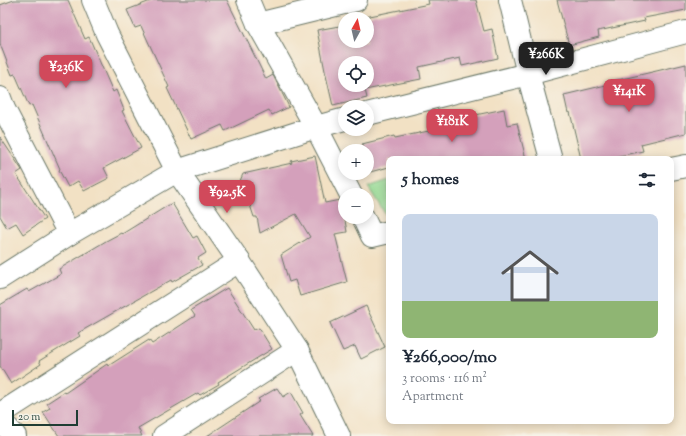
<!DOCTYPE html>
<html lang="en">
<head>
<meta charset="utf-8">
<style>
	:root { --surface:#fff; --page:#f6f6f7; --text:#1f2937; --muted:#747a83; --accent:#d1495b }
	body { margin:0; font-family:"Sorts Mill Goudy",serif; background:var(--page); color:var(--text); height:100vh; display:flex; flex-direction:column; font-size:15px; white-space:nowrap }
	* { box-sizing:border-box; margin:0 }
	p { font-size:13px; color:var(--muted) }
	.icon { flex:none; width:22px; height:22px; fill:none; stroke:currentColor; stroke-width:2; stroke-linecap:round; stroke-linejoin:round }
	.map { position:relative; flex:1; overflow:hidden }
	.drawer { position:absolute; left:386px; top:156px; width:288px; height:268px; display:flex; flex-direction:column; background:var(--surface); border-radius:8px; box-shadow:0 2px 10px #0003 }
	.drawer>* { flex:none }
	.needle { width:26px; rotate:8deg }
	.tools { position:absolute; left:338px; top:12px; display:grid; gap:8px }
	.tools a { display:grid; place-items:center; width:36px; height:36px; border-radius:50%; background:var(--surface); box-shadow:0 2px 10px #0003; font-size:20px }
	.scale { position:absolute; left:12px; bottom:10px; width:66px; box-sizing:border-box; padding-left:4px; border:2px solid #1f3d34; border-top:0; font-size:11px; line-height:14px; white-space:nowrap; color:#1f3d34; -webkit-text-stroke:3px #f7f3e8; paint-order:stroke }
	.price { position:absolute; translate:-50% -34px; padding:0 9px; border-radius:8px; background:var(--accent); color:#fff; font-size:13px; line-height:26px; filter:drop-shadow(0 1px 2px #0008) }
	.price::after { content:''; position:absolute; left:50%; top:24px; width:12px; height:9px; margin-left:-6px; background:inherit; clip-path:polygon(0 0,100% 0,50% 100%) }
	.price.on { background:#222; color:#fff }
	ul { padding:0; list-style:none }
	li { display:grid; align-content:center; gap:8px; height:212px; padding:0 16px }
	li span { display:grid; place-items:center; height:124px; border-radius:8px; color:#555 }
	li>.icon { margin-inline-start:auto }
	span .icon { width:72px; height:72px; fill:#fffc; stroke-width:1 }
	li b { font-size:17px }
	h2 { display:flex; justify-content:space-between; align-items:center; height:48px; padding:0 16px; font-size:17px }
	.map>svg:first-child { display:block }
	.green { fill:#93d891; stroke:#598a62 }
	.building { fill:#d4a0bb; fill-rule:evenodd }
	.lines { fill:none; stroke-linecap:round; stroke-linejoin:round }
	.minor-casing { stroke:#697666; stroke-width:24 }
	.tertiary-casing { stroke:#697666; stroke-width:24 }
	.minor { stroke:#fff; stroke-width:22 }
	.tertiary { stroke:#fff; stroke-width:22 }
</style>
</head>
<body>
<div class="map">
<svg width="686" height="436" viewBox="0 0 686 436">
	<rect width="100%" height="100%" fill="#f7f3e8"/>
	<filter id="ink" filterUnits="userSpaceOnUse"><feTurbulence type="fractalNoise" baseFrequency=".025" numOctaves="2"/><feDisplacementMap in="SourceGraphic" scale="8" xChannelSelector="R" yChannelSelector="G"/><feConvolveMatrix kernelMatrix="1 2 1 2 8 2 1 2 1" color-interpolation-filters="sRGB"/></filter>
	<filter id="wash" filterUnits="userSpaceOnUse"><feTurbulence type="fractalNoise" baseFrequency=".012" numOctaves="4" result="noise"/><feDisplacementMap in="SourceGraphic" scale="16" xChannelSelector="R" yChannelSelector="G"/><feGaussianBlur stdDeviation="0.9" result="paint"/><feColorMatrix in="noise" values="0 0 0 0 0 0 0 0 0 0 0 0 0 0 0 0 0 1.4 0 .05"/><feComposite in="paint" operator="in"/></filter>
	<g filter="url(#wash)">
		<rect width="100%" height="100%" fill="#f2e1c4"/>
		<path class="green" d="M389,180V220L368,187Z"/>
		<g id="blocks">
			<g class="building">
				<path d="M14,0H68L85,39L89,37L113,92L116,90L124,110L122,111L141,148L104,168L109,178L84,191L78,181L68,187L59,170L60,169L32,105L29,106L15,74L12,75L0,44V5Z"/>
				<path d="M153,0H227L266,79L273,75L289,107L272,115L269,110L225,131L222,125L191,139L167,88L169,87L141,26L135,28L127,10Z"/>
				<path d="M428,0H476L484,31L492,29L498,58L462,66L460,58L419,67L421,79L365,90L367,98L333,106L325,71L317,30L345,25V41H367V19H365V17L429,4ZM345,63H367V85H345Z"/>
				<path d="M557,0H686V10L644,18L645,21L598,31L599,37L569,45Z"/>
				<path d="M686,64V133L641,144L643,151L604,159H581L570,112L568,113L564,95L614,83V81Z"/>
				<path d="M504,109L507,125L517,123L526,159H389V167L370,172L367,162V151H364L362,144L394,136L395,138L467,123L466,117Z"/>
				<path d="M0,137L22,170L16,174L45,219L23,234L16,223L7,228L0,216Z"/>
				<path d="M315,156L325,203L340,200L342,203L347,232L335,234L347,282L300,296L295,280L289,282L281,255L310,237L296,214L260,233L257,217H254L250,205L233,197L243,174L292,163L291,161Z"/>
				<path d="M172,203L193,238L197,236L206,253L198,258L202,265L172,282L171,280L78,333L80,336L39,361L41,364L11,384L0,366V305L27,289L29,292L61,274L59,269L106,241L121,233L122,234Z"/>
				<path d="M227,288L254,330L259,328L272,349L218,382L219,384L200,395L198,393L138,428L142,436H59L43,412L50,408L47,403L64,392L65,393L107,364L108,366L149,340L152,344L195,316L191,310Z"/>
				<path d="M366,306L385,347L361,359L355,346L343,351L330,323Z"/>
				<path d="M277,388L283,397L291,392L303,413L300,415L313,436H207L260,401L258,399Z"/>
			</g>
		</g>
	</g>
	<g filter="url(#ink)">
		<use href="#blocks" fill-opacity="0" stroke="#697666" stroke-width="1"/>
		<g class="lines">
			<defs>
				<g id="minor">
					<path d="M248,0L258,24L316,127L351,195"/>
					<path d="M258,24L356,0"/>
					<path d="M0,98L4,109L69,234"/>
					<path d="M671,169L686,166"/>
					<path d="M363,217L372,236L389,232"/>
					<path d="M0,414L239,261"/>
					<path d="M0,420L15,436"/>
					<path d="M164,436L297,350"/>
				</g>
				<g id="tertiary">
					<path d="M93,0L107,34L177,171L239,261L297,350L339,436"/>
					<path d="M510,0L528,74L551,159"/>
					<path d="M367,114L528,74L686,32"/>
					<path d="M0,278L69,234L177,171L316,127L345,119"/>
				</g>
			</defs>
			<use href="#minor" class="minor-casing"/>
			<use href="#tertiary" class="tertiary-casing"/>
			<use href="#minor" class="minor"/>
			<use href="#tertiary" class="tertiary"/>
		</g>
	</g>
</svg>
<div class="tools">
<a><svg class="needle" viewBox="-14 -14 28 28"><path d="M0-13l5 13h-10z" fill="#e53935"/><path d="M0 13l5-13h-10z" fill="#747a83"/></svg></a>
<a><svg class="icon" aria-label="locate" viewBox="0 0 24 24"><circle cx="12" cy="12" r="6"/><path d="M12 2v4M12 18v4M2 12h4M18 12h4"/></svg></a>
<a><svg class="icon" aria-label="layers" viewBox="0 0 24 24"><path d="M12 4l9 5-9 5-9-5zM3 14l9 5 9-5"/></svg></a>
<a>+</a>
<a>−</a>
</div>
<div class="scale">20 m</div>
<b class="price on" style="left:546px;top:76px">¥266K</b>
<b class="price" style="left:66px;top:89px">¥236K</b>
<b class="price" style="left:629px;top:113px">¥141K</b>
<b class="price" style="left:452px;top:143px">¥181K</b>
<b class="price" style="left:227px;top:214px">¥92.5K</b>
<section class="drawer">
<h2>5 homes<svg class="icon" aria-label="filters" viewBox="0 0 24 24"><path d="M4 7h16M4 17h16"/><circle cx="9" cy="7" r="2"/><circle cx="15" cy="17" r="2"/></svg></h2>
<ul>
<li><span style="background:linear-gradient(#c9d6e8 70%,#8fb573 0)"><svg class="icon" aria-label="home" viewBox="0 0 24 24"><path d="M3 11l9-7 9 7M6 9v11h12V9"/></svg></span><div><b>¥266,000/mo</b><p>3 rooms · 116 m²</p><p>Apartment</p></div></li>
</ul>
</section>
</div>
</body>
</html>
